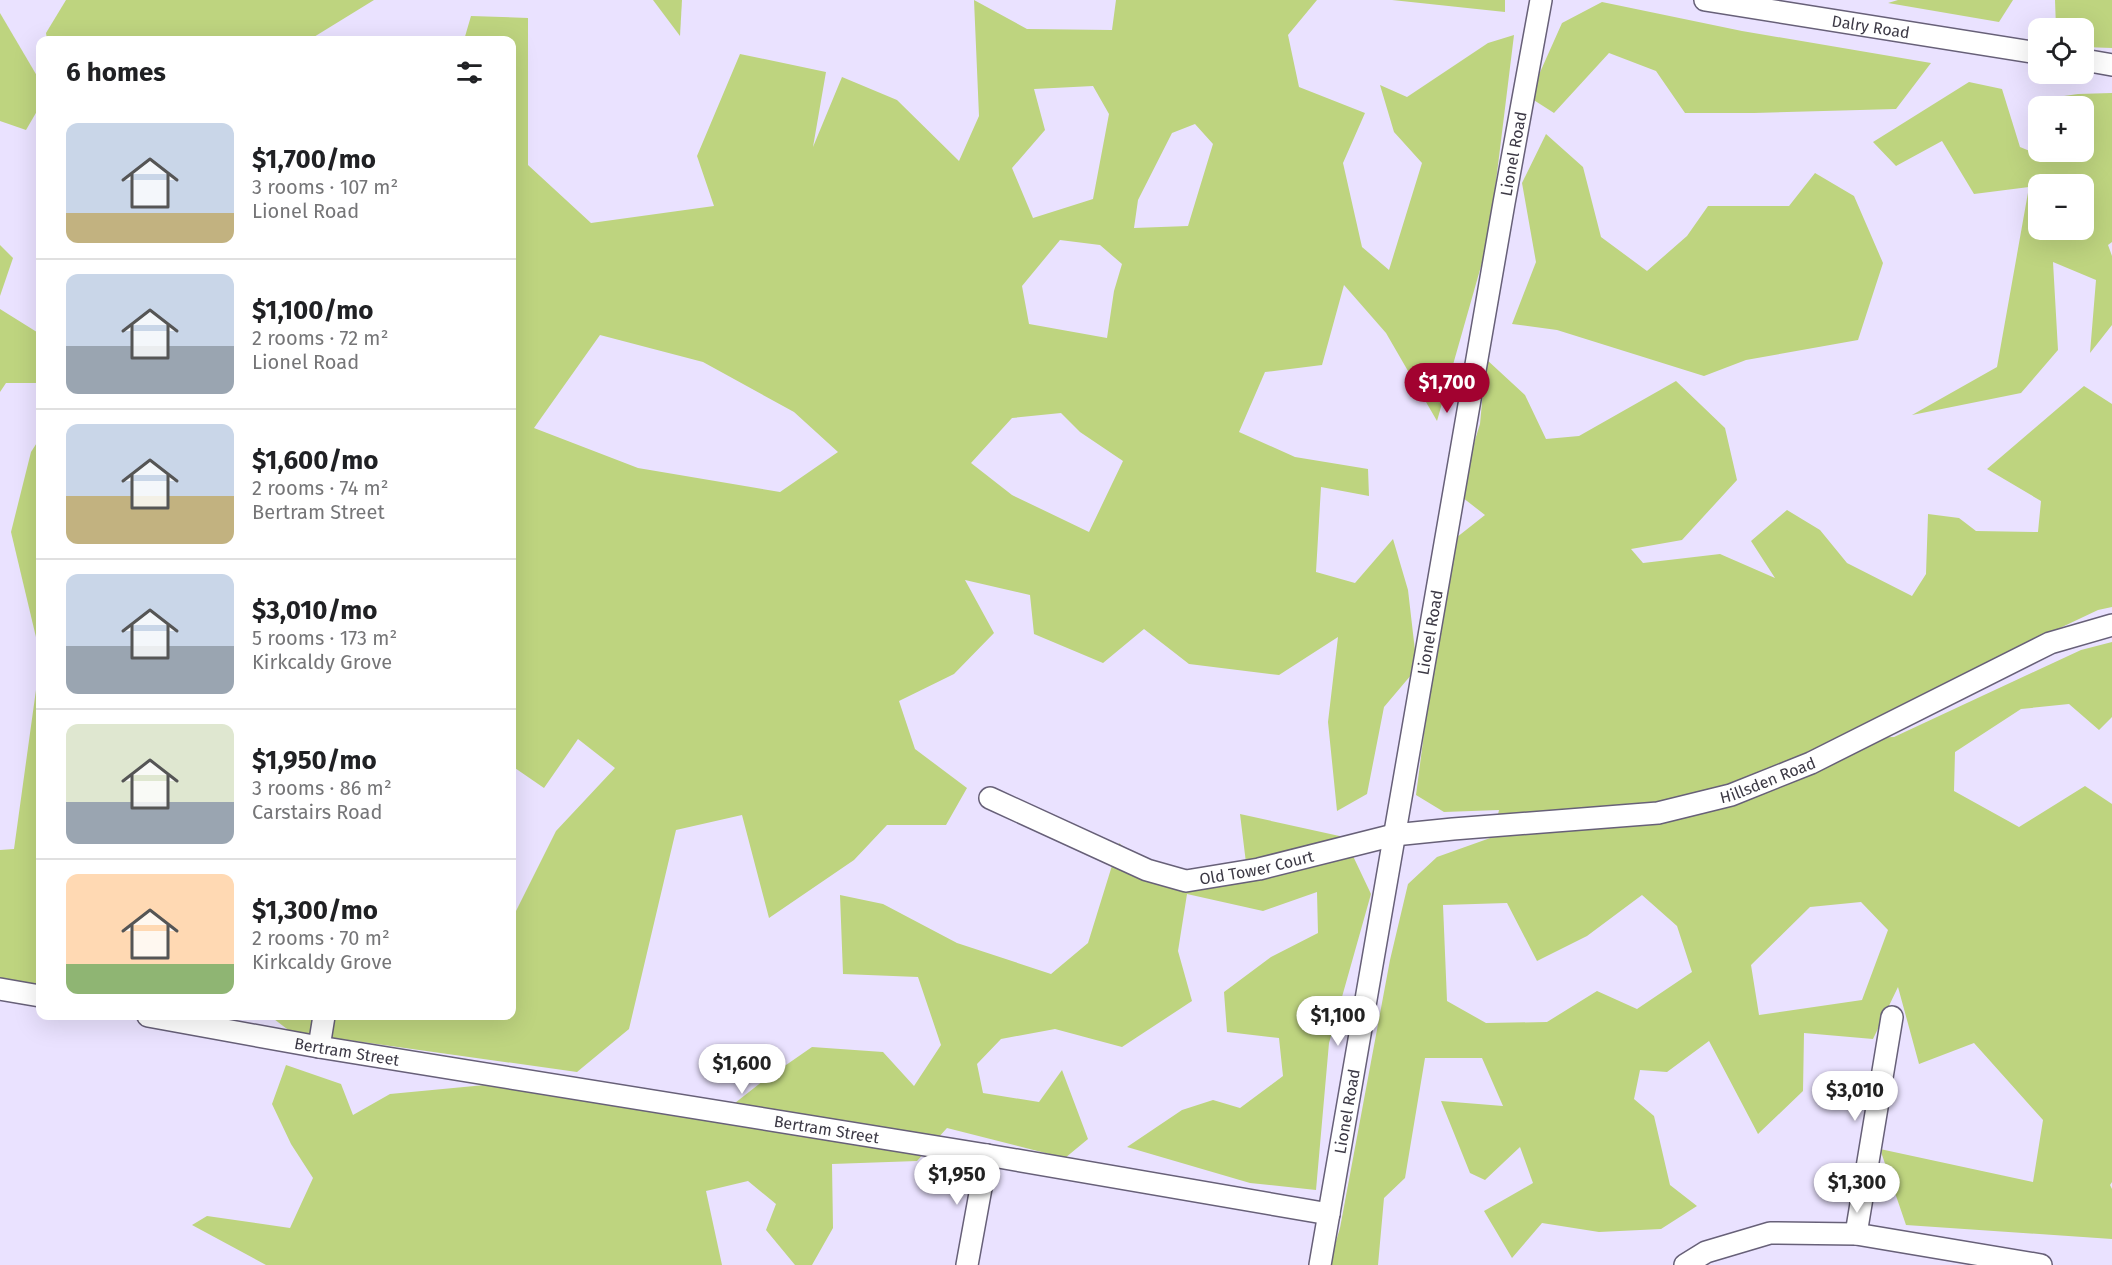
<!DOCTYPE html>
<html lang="en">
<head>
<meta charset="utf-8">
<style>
	:root { --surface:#fff; --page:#f6f6f6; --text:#202124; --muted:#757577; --line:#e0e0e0; --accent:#a20230 }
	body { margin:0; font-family:"Fira Sans",sans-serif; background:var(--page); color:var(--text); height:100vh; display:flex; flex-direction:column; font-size:22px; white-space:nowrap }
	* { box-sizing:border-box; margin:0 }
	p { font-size:20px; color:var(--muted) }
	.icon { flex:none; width:33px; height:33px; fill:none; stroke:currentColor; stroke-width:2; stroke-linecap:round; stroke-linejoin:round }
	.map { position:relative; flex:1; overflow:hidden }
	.panel { position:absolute; left:36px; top:36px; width:480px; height:984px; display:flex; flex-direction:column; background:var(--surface); border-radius:12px; box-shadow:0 6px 24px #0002 }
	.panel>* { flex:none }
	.fabs { position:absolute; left:2028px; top:18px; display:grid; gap:12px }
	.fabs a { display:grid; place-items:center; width:66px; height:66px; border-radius:12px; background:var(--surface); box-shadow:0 6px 24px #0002; font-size:30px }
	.price { position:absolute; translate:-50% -51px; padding:0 14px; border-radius:21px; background:#fff; color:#222; font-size:20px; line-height:39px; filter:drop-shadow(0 2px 3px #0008) }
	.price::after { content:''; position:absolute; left:50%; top:36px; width:18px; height:14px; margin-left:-9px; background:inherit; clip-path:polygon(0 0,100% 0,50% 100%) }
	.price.current { background:var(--accent); color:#fff }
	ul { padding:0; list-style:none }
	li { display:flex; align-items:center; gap:18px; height:150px; padding:0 30px }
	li+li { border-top:2px solid var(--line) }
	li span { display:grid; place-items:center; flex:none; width:168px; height:120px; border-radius:12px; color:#555 }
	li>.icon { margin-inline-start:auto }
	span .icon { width:72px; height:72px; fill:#fffc; stroke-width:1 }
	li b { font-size:26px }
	h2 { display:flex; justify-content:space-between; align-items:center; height:72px; padding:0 30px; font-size:26px }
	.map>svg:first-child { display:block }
	.green { fill:#bed47f; fill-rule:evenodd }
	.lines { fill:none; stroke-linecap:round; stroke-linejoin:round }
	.street-casing { stroke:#676078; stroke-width:24 }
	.street { stroke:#fff; stroke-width:21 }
	.labels { text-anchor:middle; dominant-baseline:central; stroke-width:4.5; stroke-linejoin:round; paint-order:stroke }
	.street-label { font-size:16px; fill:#3c3945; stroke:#fff }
</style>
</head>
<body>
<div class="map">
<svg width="2112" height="1265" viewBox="0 0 2112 1265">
	<rect width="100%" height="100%" fill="#eae2ff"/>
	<g class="green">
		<path d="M66,0H374L309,40H47L46,33Z"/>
		<path d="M653,0H682L680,36Z"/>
		<path d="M974,0L1027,29L1112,30L1116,0H1317L1288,35L1299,87L1365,113L1343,163L1362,247L1389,270L1422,163L1394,132L1380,85L1407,97L1488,43L1514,35L1489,238L1437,421L1386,333L1344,285L1322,365L1265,372L1239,432L1295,457L1368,469L1369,496L1321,487L1316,572L1355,583L1393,539L1408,590L1417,668L1384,707L1367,794L1337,811L1328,722L1338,637L1279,675L1189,664L1144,629L1103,663L1034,634L1030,595L965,580L994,633L954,674L899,701L915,749L967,788L946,825H887L854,860L769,918L742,815L676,830L629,1029L577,1072L291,1032L270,1016H512V950L515,913L556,831L615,768L578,739L544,788L512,766V40H464L471,16L528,18V165L591,223L714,206L697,156L740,54L826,72L813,147L842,77L897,100L959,161L979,116ZM1093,86L1109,114L1093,199L1033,218L1012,168L1045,130L1034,89ZM1195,124L1213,144L1188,226L1134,228L1138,200L1172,133ZM1060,240L1100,245L1122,264L1114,291L1107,338L1029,324L1022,286ZM600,335L703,362L794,412L838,452L780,492L638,468L534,428ZM1061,413L1080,432L1123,461L1089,532L1012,495L971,463L1012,418Z"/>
		<path d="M1392,0H1505V12Z"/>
		<path d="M1898,0H2013L1999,22L1888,3Z"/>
		<path d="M2055,0H2112V48L2084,47V28H2056Z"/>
		<path d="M1602,2L1742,31L1931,63L1896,109L1754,113H1685L1656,71L1609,53L1554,113L1529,97L1562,23Z"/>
		<path d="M0,13L40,81V106L26,130L0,121Z"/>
		<path d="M1969,82L2002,89L2020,147L2052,160L2051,152H2084V106H2038V109L2036,100L2078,94L2112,93V242L2108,245L2112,256V325L2090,353L2096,280L2053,262L2058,350L2021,393L1912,415L1997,367L2029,187L1974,194L1942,141L1896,166L1873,142ZM2038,184H2084V230H2038Z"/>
		<path d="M1546,134L1583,167L1601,237L1647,271L1687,236L1708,206H1789L1815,173L1854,196L1883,263L1858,340L1746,360L1704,376L1557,330L1512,324L1536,262L1522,183Z"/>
		<path d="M0,245L13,258L0,296Z"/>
		<path d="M0,309L40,334V376L38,383H6L0,392Z"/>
		<path d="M1486,359L1525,395L1546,439L1579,436L1676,381L1725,428L1737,480L1682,540L1631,549L1643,563L1720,554L1775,578L1751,541L1787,510L1820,530L1847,563L1912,596L1926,574L1928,514L1959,518L1976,531L2038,532L2041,501L1987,469L2084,386L2112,404V607L2098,610L2007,653L1846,739L1894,737L2081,650L2112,642V717L2099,730L2069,704L2021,709L1955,752L1954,791L2019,827L2085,786L2112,804V1182L2110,1185L2112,1189V1239L1906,1225L1880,1149L2033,1182L2043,1120L1974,1043L1919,1064L1898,987L1873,1039L1804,1033L1803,1091L1758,1134L1709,1041L1667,1072L1640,1070L1634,1099L1654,1116L1670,1185L1697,1206L1661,1229L1599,1232L1542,1223L1512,1258L1484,1211L1533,1183L1520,1147L1485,1180L1470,1173L1441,1101L1503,1106L1482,1058H1425L1405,1178L1384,1198L1378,1265H1329L1340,1228L1390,960L1408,884L1437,857L1493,837L1499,810L1444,812L1416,795L1428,703L1433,615L1451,576L1447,545L1485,515L1458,494L1480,424ZM1642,895L1677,926L1692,972L1637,1009L1597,991L1547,1022L1486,1023L1447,1001L1443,905L1507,903L1537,961L1587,936ZM1861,902L1888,930L1862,1000L1759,1015L1751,965L1810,907Z"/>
		<path d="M40,438V654L11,532L31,452Z"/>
		<path d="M40,661V986L0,982V850L14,849Z"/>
		<path d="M1240,814L1344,837L1371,894L1329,1043L1316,1190L1250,1183L1127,1147L1182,1110L1213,1100L1240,1108L1283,1076L1279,1038L1227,1032L1224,992L1271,957L1318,933L1317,892L1263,911L1187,894L1178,951L1192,1001L1122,1047L1055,1029L1001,1039L977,1064L983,1093L1039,1102L1062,1070L1088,1139L1065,1158L947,1128L917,1161L832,1164L833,1228L812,1265H795L766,1230L776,1204L748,1181L706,1191L722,1265H266L192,1225L207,1216L290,1228L313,1178L291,1144L272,1104L286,1065L341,1084L353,1115L390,1094L485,1085L712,1121L763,1081L812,1047L883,1052L914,1086L941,1045L918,977L843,974L840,895L883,904L957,943L1051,974L1088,943L1119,843L1174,886L1247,871Z"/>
	</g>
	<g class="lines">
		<defs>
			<g id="street">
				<path id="s1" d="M1705,0L2038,53"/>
				<path d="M2084,60L2112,65"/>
				<path id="s2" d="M990,798L1147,870L1186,881L1259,869L1394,835L1453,829L1658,813L1731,795L1811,763L2050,643L2112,625"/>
				<path d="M0,989L40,996"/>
				<path id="s3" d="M148,1016L319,1047L987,1155L1329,1214"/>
				<path d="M319,1047L324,1016"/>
				<path d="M1856,1234L1892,1017"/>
				<path d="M967,1265L987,1155"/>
				<path id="s4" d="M1320,1265L1504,203L1541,0"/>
				<path d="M1685,1265L1706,1252L1770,1233L1856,1234L2041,1265"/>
			</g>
		</defs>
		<use href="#street" class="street-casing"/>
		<use href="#street" class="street"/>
	</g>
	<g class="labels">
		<g class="street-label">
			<text stroke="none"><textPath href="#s1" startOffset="168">Dalry Road</textPath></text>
			<text stroke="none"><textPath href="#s4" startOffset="1128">Lionel Road</textPath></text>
			<text stroke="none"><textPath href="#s4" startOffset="642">Lionel Road</textPath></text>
			<text stroke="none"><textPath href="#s2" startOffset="806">Hillsden Road</textPath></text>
			<text stroke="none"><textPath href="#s2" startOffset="285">Old Tower Court</textPath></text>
			<text stroke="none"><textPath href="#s3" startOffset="202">Bertram Street</textPath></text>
			<text stroke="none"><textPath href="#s4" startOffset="156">Lionel Road</textPath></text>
			<text stroke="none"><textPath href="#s3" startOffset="688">Bertram Street</textPath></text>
		</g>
	</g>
</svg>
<div class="fabs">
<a><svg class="icon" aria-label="locate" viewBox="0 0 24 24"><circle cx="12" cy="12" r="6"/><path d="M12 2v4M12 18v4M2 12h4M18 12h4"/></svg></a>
<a>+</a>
<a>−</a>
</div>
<b class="price current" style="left:1447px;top:414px">$1,700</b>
<b class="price" style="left:1338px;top:1047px">$1,100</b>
<b class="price" style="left:742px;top:1095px">$1,600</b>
<b class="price" style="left:1855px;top:1122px">$3,010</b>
<b class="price" style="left:957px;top:1206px">$1,950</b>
<b class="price" style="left:1857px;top:1214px">$1,300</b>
<section class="panel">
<h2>6 homes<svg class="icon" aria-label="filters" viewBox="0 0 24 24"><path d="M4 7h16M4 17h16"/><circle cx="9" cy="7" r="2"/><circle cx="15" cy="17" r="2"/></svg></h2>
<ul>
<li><span style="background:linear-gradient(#c9d6e8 75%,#c2b280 0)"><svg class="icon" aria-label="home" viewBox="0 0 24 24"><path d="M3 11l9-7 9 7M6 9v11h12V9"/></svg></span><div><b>$1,700/mo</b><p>3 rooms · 107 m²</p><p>Lionel Road</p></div></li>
<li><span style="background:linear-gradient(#c9d6e8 60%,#9aa5b1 0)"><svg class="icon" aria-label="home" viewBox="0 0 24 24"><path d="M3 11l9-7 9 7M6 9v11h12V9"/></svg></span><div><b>$1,100/mo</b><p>2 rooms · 72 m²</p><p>Lionel Road</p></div></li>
<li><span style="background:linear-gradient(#c9d6e8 60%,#c2b280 0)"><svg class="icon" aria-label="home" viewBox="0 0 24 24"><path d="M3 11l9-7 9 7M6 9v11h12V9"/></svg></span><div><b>$1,600/mo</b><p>2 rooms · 74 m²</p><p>Bertram Street</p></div></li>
<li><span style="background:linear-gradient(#c9d6e8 60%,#9aa5b1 0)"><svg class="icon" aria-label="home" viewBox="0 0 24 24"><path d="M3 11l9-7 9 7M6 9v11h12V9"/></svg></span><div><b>$3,010/mo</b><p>5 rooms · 173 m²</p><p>Kirkcaldy Grove</p></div></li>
<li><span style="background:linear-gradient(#dfe7d0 65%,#9aa5b1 0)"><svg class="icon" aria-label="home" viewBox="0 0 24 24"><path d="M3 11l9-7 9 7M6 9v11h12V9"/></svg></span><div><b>$1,950/mo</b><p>3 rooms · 86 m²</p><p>Carstairs Road</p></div></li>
<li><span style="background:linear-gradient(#ffd9b3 75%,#8fb573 0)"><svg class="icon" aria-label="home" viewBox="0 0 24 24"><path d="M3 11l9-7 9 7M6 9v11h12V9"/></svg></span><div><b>$1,300/mo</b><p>2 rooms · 70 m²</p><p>Kirkcaldy Grove</p></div></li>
</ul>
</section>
</div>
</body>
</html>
